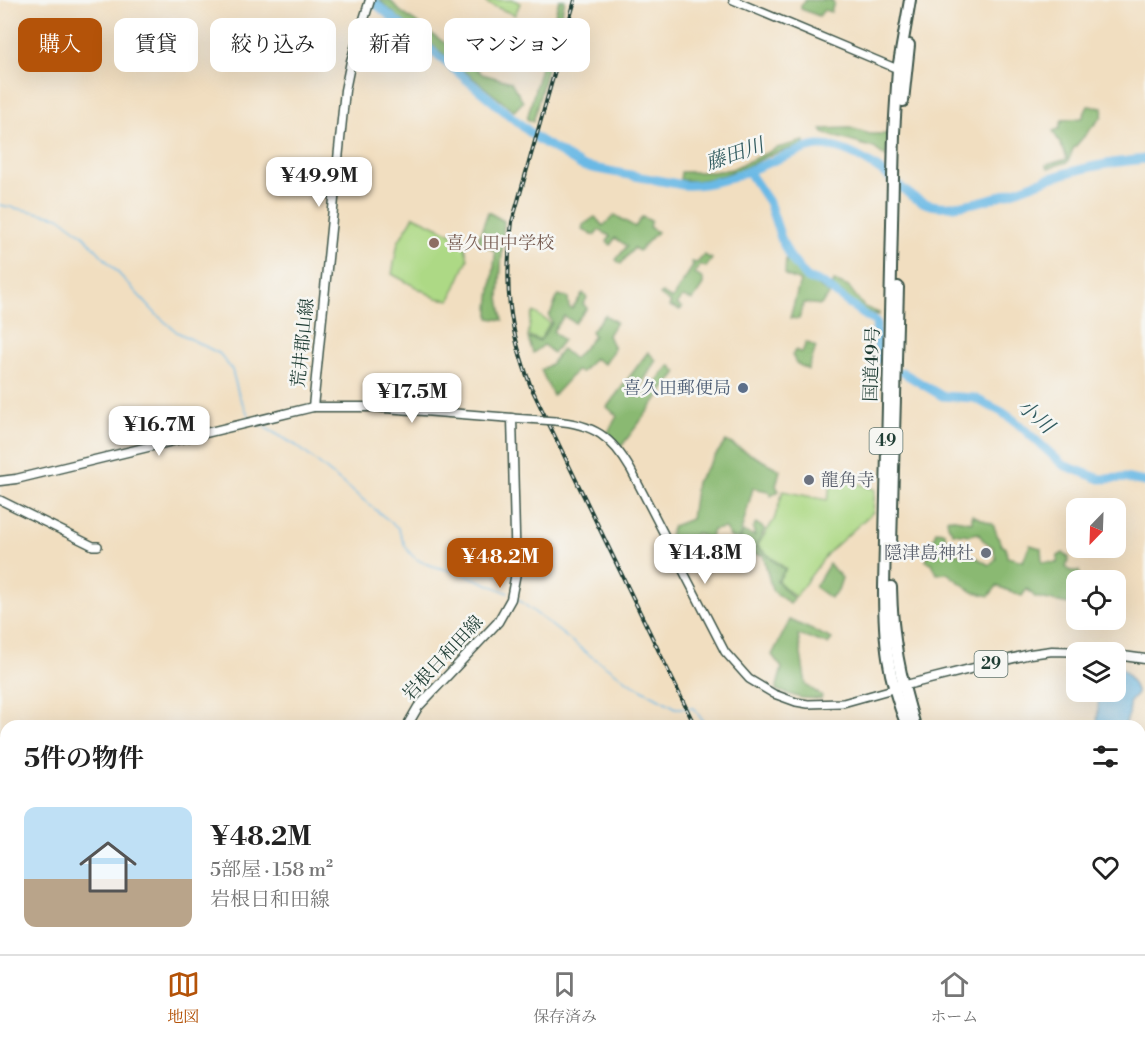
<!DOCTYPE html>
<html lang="ja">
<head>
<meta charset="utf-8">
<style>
	:root { --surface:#fff; --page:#f6f6f6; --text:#222; --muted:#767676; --line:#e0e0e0; --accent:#b45309 }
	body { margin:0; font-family:"Libre Bodoni","Noto Serif JP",serif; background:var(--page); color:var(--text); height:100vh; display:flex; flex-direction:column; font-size:22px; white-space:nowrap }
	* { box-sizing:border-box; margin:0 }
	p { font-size:20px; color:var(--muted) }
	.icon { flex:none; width:33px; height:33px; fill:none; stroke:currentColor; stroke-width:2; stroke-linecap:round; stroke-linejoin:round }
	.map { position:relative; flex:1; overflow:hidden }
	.panel { position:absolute; left:0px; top:720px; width:1146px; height:234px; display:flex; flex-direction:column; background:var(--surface); border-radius:18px 18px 0 0; box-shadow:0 6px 24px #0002 }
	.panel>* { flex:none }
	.top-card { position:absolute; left:18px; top:18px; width:600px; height:54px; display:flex; gap:12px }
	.needle { width:39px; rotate:203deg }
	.buttons { position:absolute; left:1066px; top:498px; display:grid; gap:12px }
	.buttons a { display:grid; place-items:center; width:60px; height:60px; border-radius:12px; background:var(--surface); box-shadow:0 6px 24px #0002; font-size:30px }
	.price { position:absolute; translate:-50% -51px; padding:0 14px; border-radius:12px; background:#fff; color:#222; font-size:20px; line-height:39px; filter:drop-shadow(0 2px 3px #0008) }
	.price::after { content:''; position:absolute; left:50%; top:36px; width:18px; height:14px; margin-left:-9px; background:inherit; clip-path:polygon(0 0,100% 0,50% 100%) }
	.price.selected { background:var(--accent); color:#fff }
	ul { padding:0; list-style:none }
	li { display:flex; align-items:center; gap:18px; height:150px; padding:0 24px }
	li span { display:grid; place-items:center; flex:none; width:168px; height:120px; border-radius:12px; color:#555 }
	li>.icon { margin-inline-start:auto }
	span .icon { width:72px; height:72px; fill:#fffc; stroke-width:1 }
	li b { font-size:26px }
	h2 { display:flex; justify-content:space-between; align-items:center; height:72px; padding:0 24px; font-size:26px }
	.pill { padding:0 21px; border-radius:12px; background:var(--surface); box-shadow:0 6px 24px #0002; font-size:21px; line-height:54px }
	.pill.selected { background:var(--accent); color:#fff }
	.tab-bar { display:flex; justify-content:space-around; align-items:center; height:84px; border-top:2px solid var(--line); background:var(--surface); font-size:16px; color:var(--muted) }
	.tab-bar a { display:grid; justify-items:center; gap:3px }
	.tab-bar .selected { color:var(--accent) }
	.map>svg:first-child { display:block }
	.green { fill:#add985; stroke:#668b5c; stroke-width:1.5 }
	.forest { fill:#8ab972; stroke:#547b53; stroke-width:1.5 }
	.water { fill:#6bb9e5; stroke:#457b8c; stroke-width:1.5 }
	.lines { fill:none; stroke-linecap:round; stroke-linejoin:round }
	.stream { stroke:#6bb9e5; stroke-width:1.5 }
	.river { stroke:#6bb9e5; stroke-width:9 }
	.minor-casing { stroke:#3e5549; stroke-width:10 }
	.major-casing { stroke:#3e5549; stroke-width:11 }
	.highway-casing { stroke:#3e5549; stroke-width:14 }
	.minor { stroke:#fff; stroke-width:7 }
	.major { stroke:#fff; stroke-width:8 }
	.highway { stroke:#fff; stroke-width:10 }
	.rail-casing { stroke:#1f3d34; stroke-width:4 }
	.rail { stroke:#f6f6f2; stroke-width:1.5; stroke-dasharray:4.5; stroke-linecap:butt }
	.minor-bridge-casing { stroke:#3e5549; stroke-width:10; stroke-linecap:butt }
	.minor-bridge { stroke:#fff; stroke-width:7 }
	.education-dot { fill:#8d6e63; stroke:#f6f6f2; stroke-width:2 }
	.service-dot { fill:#5c6f8a; stroke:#f6f6f2; stroke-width:2 }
	.worship-dot { fill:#6b7280; stroke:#f6f6f2; stroke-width:2 }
	.labels { text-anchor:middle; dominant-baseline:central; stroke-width:5; stroke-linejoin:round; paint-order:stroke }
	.shield { fill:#f6f6f2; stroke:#60746d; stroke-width:1.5 }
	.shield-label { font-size:16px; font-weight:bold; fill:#1f3d34 }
	.education-label { font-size:18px; fill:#785e54; stroke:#f6f6f2; text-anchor:start }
	.street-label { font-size:18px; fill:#1f3d34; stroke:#f6f6f2 }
	.service-label { font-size:18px; fill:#4e5e75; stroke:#f6f6f2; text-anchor:end }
	.worship-label { font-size:18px; fill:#5b616d; stroke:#f6f6f2; text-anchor:start }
	.water-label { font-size:20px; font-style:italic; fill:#325c60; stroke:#f6f6f2 }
</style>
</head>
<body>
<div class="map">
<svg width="1145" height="954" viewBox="0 0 1145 954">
	<rect width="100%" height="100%" fill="#f6f6f2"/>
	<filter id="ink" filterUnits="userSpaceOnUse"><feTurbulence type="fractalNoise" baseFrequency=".0167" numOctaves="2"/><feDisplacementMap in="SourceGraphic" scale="12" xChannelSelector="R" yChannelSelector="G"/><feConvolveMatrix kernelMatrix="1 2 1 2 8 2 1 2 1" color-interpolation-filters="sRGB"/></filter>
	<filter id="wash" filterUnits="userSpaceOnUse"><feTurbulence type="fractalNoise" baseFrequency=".008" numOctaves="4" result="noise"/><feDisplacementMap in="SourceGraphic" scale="24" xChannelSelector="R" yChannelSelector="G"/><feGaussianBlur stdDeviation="1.35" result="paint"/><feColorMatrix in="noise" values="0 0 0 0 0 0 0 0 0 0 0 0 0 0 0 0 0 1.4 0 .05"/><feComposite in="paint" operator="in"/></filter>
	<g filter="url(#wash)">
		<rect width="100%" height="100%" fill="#f1dec0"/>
		<g class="green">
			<path d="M487,0H514L520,3L515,15L486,3Z"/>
			<path d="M414,216L463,239L468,259L450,300L436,298L392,274L398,242Z"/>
			<path d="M534,312L550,323L540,340L528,336L531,317Z"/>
			<path d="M834,476L875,489L873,512L827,554L795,597L778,581L786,569L757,546L774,520L783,491L827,500Z"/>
		</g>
		<g class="forest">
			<path d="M379,0H390L400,11L467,59L482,74L511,82L523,102L514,111L403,22Z"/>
			<path d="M559,0H565L533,122L527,119Z"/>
			<path d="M806,0H831L834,3L831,12L824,10L819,16L801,9V5Z"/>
			<path d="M1088,106L1103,108L1102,116L1073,149L1068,162L1048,168L1046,165L1067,159C1064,148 1058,141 1053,131L1059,129L1062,120L1082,118Z"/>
			<path d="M850,128L870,134H888L886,157L874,148L823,133L821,129Z"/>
			<path d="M804,141V145L770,155L744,168L715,178L696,181L680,180L681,172H712L732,169L777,148Z"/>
			<path d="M488,212L504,221L499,298L503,320L489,318C488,296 495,274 495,252L478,240Z"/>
			<path d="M615,215L635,227L642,217L651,221L649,227L657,232L639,251L634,248L621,264L616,260L627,246L615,238L611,245L607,242L610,236L599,230L595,235L582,230L583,225L595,217L603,226Z"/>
			<path d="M704,255L712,259L706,267L701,265L694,273L703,279V285L693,300L682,297L677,304L682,308L680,310L669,306L671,303L660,295L662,293L672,299L693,266L692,262L697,263Z"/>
			<path d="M786,255C797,273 811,282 829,293V295L821,305L804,303L799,319L790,318L800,281L785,275Z"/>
			<path d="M834,281L849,287L864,307L879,313V315L861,311L829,286L833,285Z"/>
			<path d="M583,293L587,298L583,304L587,308L575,323L564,316L553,331L563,340L553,353L544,345L533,353L528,338L540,341L552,323L549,316C554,308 554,302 559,295L568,298L569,307L572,309Z"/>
			<path d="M605,315L616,322L608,335L614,349L604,364L594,358L582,372L576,371L553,396L541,370L551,364L562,349L574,359L594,336L591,331Z"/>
			<path d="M806,342L816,347L808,370L796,363L792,355L796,350L802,353Z"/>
			<path d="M648,352L656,360L637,392L643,397L670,365L677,372L621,447L607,434L617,416L607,407Z"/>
			<path d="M726,441L780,470L776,486L779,491L771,496L768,491L753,488L739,539L731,538L725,528L713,530L710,539L696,533L680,557L669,536L673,526L691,519L696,482Z"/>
			<path d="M972,515L993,524L1001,545L1006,548L1007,557L1023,561L1030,545L1041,548L1042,562L1057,563L1058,556L1063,553L1069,558L1066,567L1070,571H1079L1081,579L1077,580V588L1068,604L1035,597L1027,589L1022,596L997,586L989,596L973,592L947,573L937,574L932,563L926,561L936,531L944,532L949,548L954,549L958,554L974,556L989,565L996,559L993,547L983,540L978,533L970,535L953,533L948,525L947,519L949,518L972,522Z"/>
			<path d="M756,523L765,529L756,546L785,570L777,581L794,599L790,604L772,590L763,555L753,554L752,548L739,543L743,532L755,536L753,529Z"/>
			<path d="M829,564L842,578L838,590L830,598L815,587Z"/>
			<path d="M790,620L832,639L828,644L798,635L806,685L822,696L821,699L801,698L776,690L782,668L772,655Z"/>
		</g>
		<path class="water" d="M1116,665C1125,668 1135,685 1137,694L1129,703V714L1124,726H1097L1099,692H1116Z"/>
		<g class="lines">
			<g class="stream">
				<path d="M0,205L59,217L82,234L157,315L177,332L220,354L232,370L239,396L249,416"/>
				<path d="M259,424L297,446L398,528C402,538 406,551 414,557C426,567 445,568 459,573C476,578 492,586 508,593"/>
				<path d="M515,597L588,654L632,684L676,708H694L706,726"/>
				<path d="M896,948L901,954"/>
			</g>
			<g class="river">
				<path d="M371,0L538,139L582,166L683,185C719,187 751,169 783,157C794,153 806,147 818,146C841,145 865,159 884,173C900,185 915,204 937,206C972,209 1014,191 1047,179C1079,168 1112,162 1145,159"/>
				<path d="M748,171L769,202L782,241L790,257L805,276L809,279L822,283L863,314L876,322L877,341L880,359"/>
				<path d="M902,372L942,396L974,398L1002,412L1016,422L1063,465L1100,479L1124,478L1145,482"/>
			</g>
		</g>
	</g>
	<g filter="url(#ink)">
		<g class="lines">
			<defs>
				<g id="minor">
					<path d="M733,0L900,70"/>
					<path d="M512,418L541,420"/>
					<path d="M555,421C594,424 612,437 631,470L725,652L749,679L774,694L796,702L808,704L843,703L893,689"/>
					<path d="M0,500L93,546H98"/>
				</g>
				<g id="major">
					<path d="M313,407L345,90L351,61L370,0"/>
					<path d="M0,481L16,479L313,407H373L512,418L516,573L511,599L498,622L418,707L407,726"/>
					<path d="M1116,655L1145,659"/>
					<path d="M898,687L1030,654L1052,651L1091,652"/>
					<path d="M292,954L295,948"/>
				</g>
				<g id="highway">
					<path d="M903,101L909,45"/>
					<path d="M891,544L898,287"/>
					<path d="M891,587C892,639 900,677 915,726"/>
					<path d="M907,726C887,675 884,642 884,587L894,133L898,69L910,0"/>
					<path d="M1021,948L1024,954"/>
				</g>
			</defs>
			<use href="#minor" class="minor-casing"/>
			<use href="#major" class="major-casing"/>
			<use href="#highway" class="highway-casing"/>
			<use href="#minor" class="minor"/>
			<use href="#major" class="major"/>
			<use href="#highway" class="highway"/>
			<defs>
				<g id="rail">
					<path d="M575,0L512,222C504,287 508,326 531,387L695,726"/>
					<path d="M803,948L806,954"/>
				</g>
			</defs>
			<use href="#rail" class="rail-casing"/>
			<use href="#rail" class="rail"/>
			<defs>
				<path id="minor-bridge" d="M541,420L555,421"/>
			</defs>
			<use href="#minor-bridge" class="minor-bridge-casing"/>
			<use href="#minor-bridge" class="minor-bridge"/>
		</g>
	</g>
	<circle class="education-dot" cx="434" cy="243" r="6"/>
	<circle class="service-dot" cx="743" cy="388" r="6"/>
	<g class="worship-dot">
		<circle cx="809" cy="480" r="6"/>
		<circle cx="986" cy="553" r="6"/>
	</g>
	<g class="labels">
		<g class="shield">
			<rect x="869.5" y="428" width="33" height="26" rx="4.5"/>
			<rect x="974.5" y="651" width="33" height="26" rx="4.5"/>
		</g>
		<g class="shield-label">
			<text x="886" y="441">49</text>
			<text x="991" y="664">29</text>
		</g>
		<g class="education-label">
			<text x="446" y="243">喜久田中学校</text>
		</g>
		<g class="street-label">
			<text transform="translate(303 343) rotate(-84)">荒井郡山線</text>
			<text transform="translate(872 364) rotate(-88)">国道49号</text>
			<text transform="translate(443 658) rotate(-47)">岩根日和田線</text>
		</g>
		<g class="service-label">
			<text x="731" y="388">喜久田郵便局</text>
		</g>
		<g class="worship-label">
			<text x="821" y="480">龍角寺</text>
			<text x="974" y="553" text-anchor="end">隠津島神社</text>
		</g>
		<g class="water-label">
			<text transform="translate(735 155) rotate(-19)">藤田川</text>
			<text transform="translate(1035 417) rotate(41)">小川</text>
		</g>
	</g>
</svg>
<div class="buttons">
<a><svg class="needle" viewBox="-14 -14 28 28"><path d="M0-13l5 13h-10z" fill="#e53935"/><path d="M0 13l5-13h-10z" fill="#767676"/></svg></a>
<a><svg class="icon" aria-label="locate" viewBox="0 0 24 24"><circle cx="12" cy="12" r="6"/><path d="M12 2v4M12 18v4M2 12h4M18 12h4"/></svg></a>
<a><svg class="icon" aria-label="layers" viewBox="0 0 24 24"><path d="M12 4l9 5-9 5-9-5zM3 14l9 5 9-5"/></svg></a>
</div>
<b class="price" style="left:319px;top:208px">¥49.9M</b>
<b class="price" style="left:412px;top:424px">¥17.5M</b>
<b class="price" style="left:159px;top:457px">¥16.7M</b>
<b class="price" style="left:705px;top:585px">¥14.8M</b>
<b class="price selected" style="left:500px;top:589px">¥48.2M</b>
<div class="top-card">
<a class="pill selected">購入</a>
<a class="pill">賃貸</a>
<a class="pill">絞り込み</a>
<a class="pill">新着</a>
<a class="pill">マンション</a>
</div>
<section class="panel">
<h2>5件の物件<svg class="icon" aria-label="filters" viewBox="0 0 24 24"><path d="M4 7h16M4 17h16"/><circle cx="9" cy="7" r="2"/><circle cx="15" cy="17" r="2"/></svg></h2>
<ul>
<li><span style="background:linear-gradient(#bfe0f5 60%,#b9a48a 0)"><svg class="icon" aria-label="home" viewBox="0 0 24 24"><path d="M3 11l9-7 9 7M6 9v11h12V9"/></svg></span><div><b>¥48.2M</b><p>5部屋 · 158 m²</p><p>岩根日和田線</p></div><svg class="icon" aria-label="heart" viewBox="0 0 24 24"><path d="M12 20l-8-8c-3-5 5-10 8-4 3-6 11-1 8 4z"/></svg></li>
</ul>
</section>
</div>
<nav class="tab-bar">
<a class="selected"><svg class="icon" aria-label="map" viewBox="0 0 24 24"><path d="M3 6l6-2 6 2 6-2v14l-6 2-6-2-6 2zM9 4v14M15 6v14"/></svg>地図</a>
<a><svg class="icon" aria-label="saved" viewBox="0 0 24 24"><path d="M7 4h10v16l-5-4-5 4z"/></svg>保存済み</a>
<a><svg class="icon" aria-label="home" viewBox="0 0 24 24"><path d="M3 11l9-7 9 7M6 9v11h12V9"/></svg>ホーム</a>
</nav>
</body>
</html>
